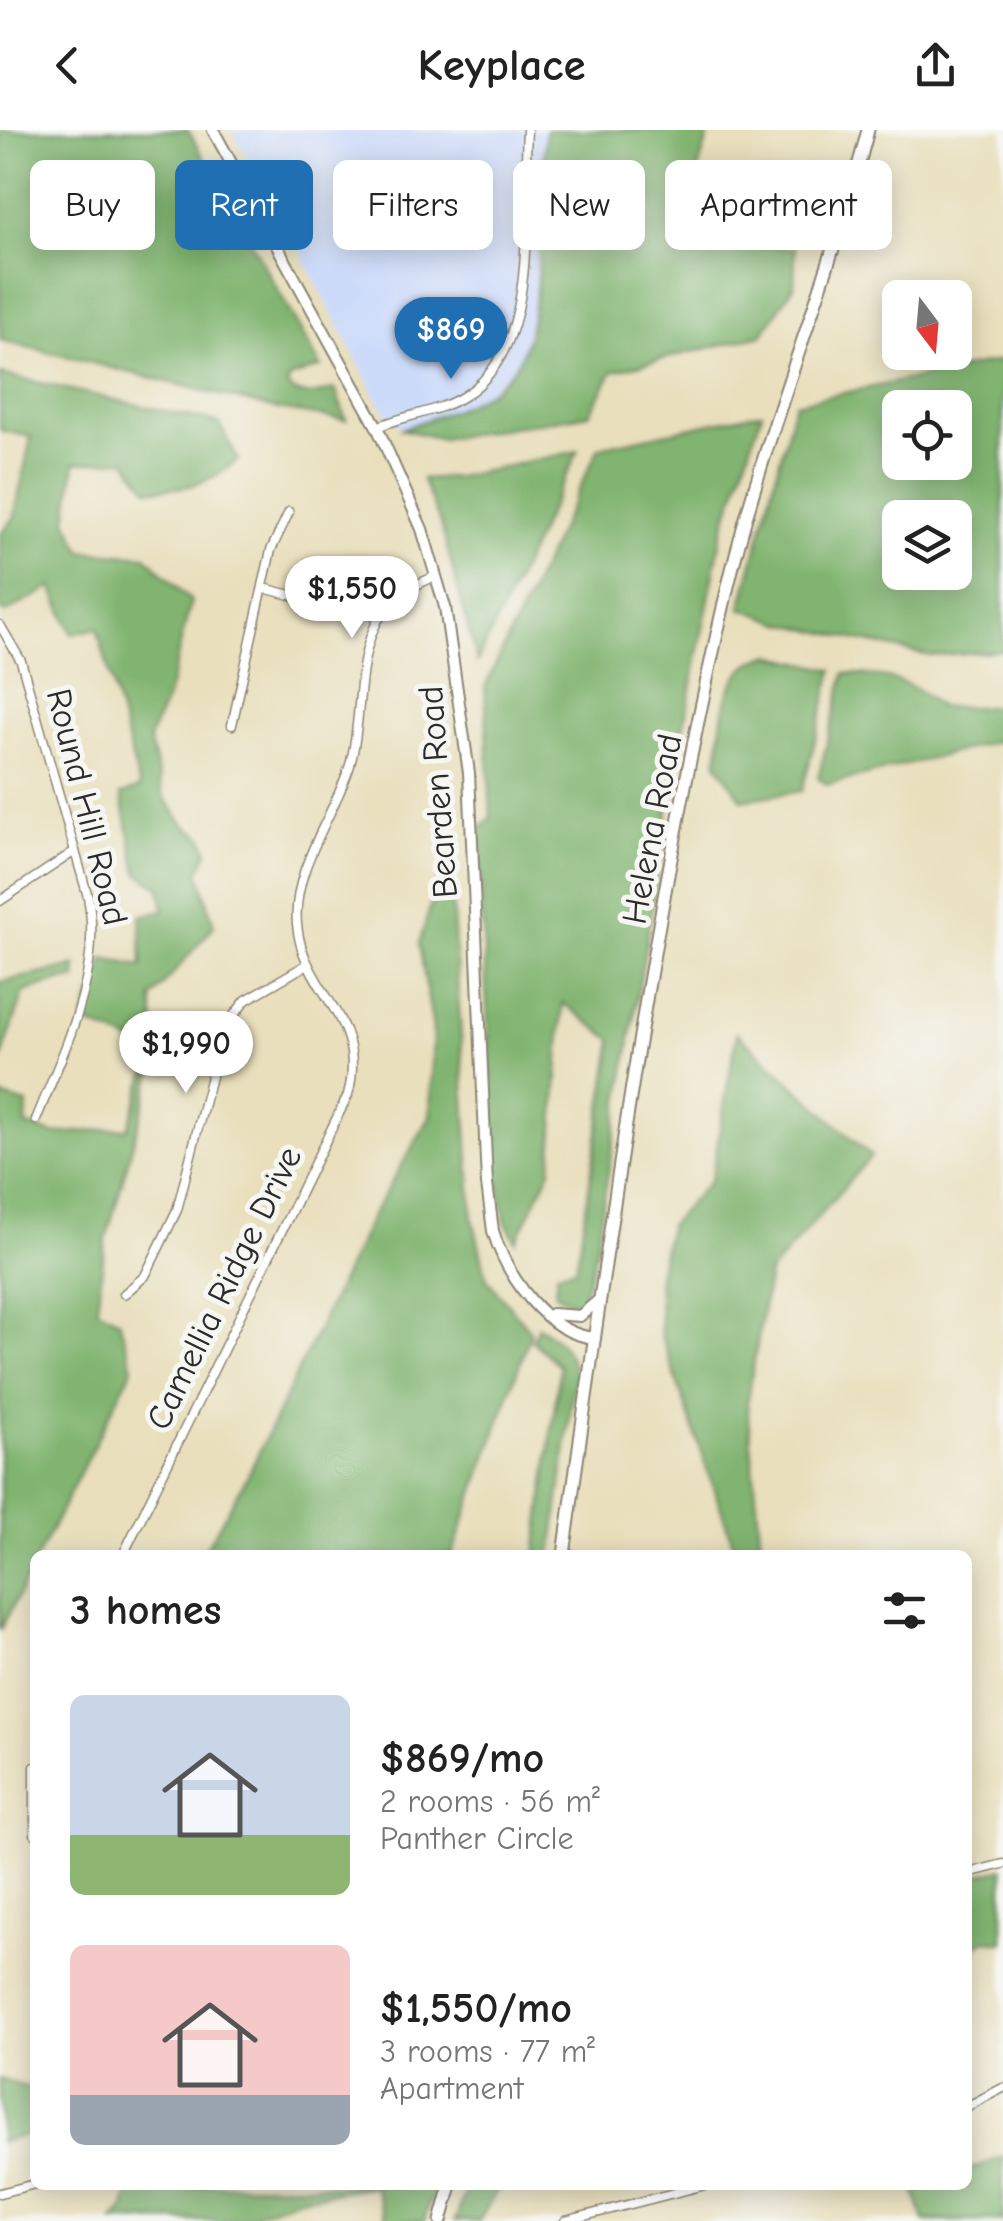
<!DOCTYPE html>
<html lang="en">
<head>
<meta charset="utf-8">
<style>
	:root { --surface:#fff; --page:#f2f2f2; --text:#222; --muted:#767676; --accent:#1f6fb2 }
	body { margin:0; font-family:"Comic Neue",sans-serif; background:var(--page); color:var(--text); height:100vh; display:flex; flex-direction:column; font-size:38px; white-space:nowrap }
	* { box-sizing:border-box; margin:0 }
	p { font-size:32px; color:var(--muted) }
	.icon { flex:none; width:55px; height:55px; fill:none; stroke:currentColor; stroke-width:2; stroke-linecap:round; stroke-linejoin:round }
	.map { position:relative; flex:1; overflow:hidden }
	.sheet { position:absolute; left:30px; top:1420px; width:942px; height:640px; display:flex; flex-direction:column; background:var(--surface); border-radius:15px; box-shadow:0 5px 25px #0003 }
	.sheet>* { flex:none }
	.banner { position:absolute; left:30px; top:30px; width:945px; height:90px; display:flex; gap:20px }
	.needle { width:65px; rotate:164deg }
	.controls { position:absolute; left:882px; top:150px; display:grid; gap:20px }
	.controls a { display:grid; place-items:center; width:90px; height:90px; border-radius:15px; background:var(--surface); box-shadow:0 5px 25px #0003; font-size:50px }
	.price { position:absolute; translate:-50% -85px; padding:0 22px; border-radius:35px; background:#fff; color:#222; font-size:32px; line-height:65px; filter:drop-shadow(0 2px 5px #0008) }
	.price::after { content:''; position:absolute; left:50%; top:60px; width:30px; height:22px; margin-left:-15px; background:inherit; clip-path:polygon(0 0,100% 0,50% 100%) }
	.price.on { background:var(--accent); color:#fff }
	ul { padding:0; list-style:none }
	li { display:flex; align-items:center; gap:30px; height:250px; padding:0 40px }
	li span { display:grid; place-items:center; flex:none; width:280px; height:200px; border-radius:15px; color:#555 }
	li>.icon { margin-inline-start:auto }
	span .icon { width:120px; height:120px; fill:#fffc; stroke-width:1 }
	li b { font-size:42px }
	h2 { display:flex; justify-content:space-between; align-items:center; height:120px; padding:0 40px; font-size:42px }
	.tag { padding:0 35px; border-radius:15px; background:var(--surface); box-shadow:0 5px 25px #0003; font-size:35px; line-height:90px }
	.tag.on { background:var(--accent); color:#fff }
	header { display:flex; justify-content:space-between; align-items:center; height:130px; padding:0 40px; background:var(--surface); font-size:45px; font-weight:800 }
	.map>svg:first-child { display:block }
	.built { fill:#cddbfa }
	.forest { fill:#80b470; stroke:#56704e; stroke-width:2.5; fill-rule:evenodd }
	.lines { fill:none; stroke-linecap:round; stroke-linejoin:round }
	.minor-casing { stroke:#8a8574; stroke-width:11 }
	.tertiary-casing { stroke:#8a8574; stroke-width:14 }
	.secondary-casing { stroke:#8a8574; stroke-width:15 }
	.minor { stroke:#fff; stroke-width:8 }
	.tertiary { stroke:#fff; stroke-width:10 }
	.secondary { stroke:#fff; stroke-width:11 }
	.labels { text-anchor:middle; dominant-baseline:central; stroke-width:10; stroke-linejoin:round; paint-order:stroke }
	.street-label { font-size:35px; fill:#2b2b2b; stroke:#f6f6f2 }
</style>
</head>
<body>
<header><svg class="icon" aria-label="back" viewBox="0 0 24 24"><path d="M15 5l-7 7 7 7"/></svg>Keyplace<svg class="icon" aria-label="share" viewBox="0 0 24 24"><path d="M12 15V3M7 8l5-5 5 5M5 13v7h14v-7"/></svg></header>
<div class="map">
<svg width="1003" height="2091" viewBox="0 0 1003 2091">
	<rect width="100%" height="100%" fill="#f6f6f2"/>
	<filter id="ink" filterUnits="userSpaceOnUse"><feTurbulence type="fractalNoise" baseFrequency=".01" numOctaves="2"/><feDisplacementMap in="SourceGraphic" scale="20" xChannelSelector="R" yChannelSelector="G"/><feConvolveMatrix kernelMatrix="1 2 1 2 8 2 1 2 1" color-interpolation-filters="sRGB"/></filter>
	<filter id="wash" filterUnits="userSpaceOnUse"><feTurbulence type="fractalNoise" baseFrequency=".0048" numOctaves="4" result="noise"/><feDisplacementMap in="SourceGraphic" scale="40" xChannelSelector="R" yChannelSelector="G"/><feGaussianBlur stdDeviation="2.25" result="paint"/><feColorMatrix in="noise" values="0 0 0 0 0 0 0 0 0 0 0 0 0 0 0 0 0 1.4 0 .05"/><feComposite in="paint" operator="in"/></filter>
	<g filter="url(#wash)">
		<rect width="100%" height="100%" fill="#e9dfbc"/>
		<path class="built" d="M231,0H546L533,186L516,236L475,271L402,299L380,275L271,66Z"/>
		<g class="forest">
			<path d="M0,0H188L321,237L290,248L287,256C300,269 318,265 335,259L346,290L272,278L0,210Z"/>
			<path d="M546,0H710L689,70L710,113L795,118L794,156L762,205L613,241L589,284L441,309L402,299C440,284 490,272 515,236C545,195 540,55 546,0Z"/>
			<path d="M1003,230V520L930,526L782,493L741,478L795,273ZM900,278H955V332H900ZM900,388H955V442H900Z"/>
			<path d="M0,244L219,293L238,330C207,355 187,360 148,359L126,330L75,333L67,390L82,421L146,426L191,471L167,568L149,608L163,665L183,694L203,707L208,722L199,742L214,796L152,868L158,924L105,1113L97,1178L119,1190L133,1238L0,1501V966L27,974L26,995L53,1004L128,998L154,921L83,892L104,829L142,836L141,786L164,780L160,758L138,743L121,665L140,658L97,498L72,504L52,457L5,483L0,480V404L14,388L31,307L0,300Z"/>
			<path d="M762,282L722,402L674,645L594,1129L582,1170L570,1172L555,1164L557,1142L576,1138L613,910L563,873L551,1040L516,1111L505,1091L495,1033L478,701L491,688L485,557L599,317Z"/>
			<path d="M578,321L477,532L441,395L422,349L457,347Z"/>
			<path d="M770,525L833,540L802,661L742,670L717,633C724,589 720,537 770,525Z"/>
			<path d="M845,543C883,546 911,548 939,577H1003V610L827,655L818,648Z"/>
			<path d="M450,740L473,1089L487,1149L531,1202L452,1425H202L248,1345L374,1082L430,987L433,899L419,814L439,748Z"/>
			<path d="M77,836L76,850H63L24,862L0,933V852Z"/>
			<path d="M737,903L871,1026L769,1143L747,1273L762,1425H737L661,1205L658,1144L669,1095L711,1050Z"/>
			<path d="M538,1196C558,1208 572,1222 575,1246L552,1425H536L560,1236L532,1211Z"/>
			<path d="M1003,1738V1812L985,1810L968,1822V1747Z"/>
			<path d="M0,1949L35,1960V2003L0,2012Z"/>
			<path d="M1003,2027V2091H924L914,2059L968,2055V2040Z"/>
			<path d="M131,2055H436L424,2091H387L374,2056L299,2068L238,2091H114L125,2078Z"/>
			<path d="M468,2055H500L479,2091H455Z"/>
		</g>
	</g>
	<g filter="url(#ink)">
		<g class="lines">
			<defs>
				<g id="minor">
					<path d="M377,297C405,285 439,282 464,266C543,217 522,81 527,0"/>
					<path d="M263,458L380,487"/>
					<path d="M0,495L21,531L88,767C103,845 64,919 36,990"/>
					<path d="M232,595L271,420L289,382"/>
					<path d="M0,771L75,721"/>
					<path d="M124,1164L145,1146L177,1080L223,899L246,870L308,834"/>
					<path d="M123,1425L348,965C369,888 302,861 297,794C292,739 334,686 350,635C363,590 355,533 377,492C389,468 412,456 436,446"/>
					<path d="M35,1637V1704"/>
					<path d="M968,1743L1003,1734"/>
					<path d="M968,1976L1003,1958"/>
					<path d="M0,2063L35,2054"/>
					<path d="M565,2091L705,2055"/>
				</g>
				<g id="tertiary">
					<path d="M213,0L377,297L422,399L445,477L469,643L487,1054L493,1101C506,1144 545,1204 595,1208"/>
					<path d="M552,1184L580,1186L600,1169"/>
				</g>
				<g id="secondary">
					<path d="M564,1425C609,1101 653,775 728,456C765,301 828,154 868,0"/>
					<path d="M441,2091L451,2055"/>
				</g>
			</defs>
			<use href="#minor" class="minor-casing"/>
			<use href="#tertiary" class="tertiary-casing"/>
			<use href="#secondary" class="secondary-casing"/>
			<use href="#minor" class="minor"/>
			<use href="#tertiary" class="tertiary"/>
			<use href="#secondary" class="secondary"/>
		</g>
	</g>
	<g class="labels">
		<g class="street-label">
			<text transform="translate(438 662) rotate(-94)">Bearden Road</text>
			<text transform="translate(87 677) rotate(76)">Round Hill Road</text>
			<text transform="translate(652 699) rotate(-79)">Helena Road</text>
			<text transform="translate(224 1158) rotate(-64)">Camellia Ridge Drive</text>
		</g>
	</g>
</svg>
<div class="controls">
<a><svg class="needle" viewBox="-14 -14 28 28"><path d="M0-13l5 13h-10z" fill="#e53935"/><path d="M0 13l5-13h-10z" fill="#767676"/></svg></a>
<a><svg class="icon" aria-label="locate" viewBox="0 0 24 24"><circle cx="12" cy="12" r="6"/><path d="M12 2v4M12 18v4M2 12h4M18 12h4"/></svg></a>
<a><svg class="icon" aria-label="layers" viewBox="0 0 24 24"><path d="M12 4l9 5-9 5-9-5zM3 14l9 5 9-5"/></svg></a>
</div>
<b class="price on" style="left:451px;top:252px">$869</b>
<b class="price" style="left:352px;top:511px">$1,550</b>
<b class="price" style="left:186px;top:966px">$1,990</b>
<div class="banner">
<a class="tag">Buy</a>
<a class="tag on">Rent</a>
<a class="tag">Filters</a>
<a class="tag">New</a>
<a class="tag">Apartment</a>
</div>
<section class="sheet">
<h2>3 homes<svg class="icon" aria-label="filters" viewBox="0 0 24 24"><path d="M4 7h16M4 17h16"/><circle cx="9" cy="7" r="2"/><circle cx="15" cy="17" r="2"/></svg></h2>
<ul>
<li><span style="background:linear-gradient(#c9d6e8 70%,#8fb573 0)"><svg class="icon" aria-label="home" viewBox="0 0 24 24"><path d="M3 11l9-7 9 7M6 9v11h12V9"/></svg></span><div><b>$869/mo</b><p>2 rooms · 56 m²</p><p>Panther Circle</p></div></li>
<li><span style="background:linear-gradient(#f6c9c9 75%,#9aa5b1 0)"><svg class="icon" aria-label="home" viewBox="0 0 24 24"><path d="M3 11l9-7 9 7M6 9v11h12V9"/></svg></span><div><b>$1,550/mo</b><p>3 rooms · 77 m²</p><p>Apartment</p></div></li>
</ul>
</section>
</div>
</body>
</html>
